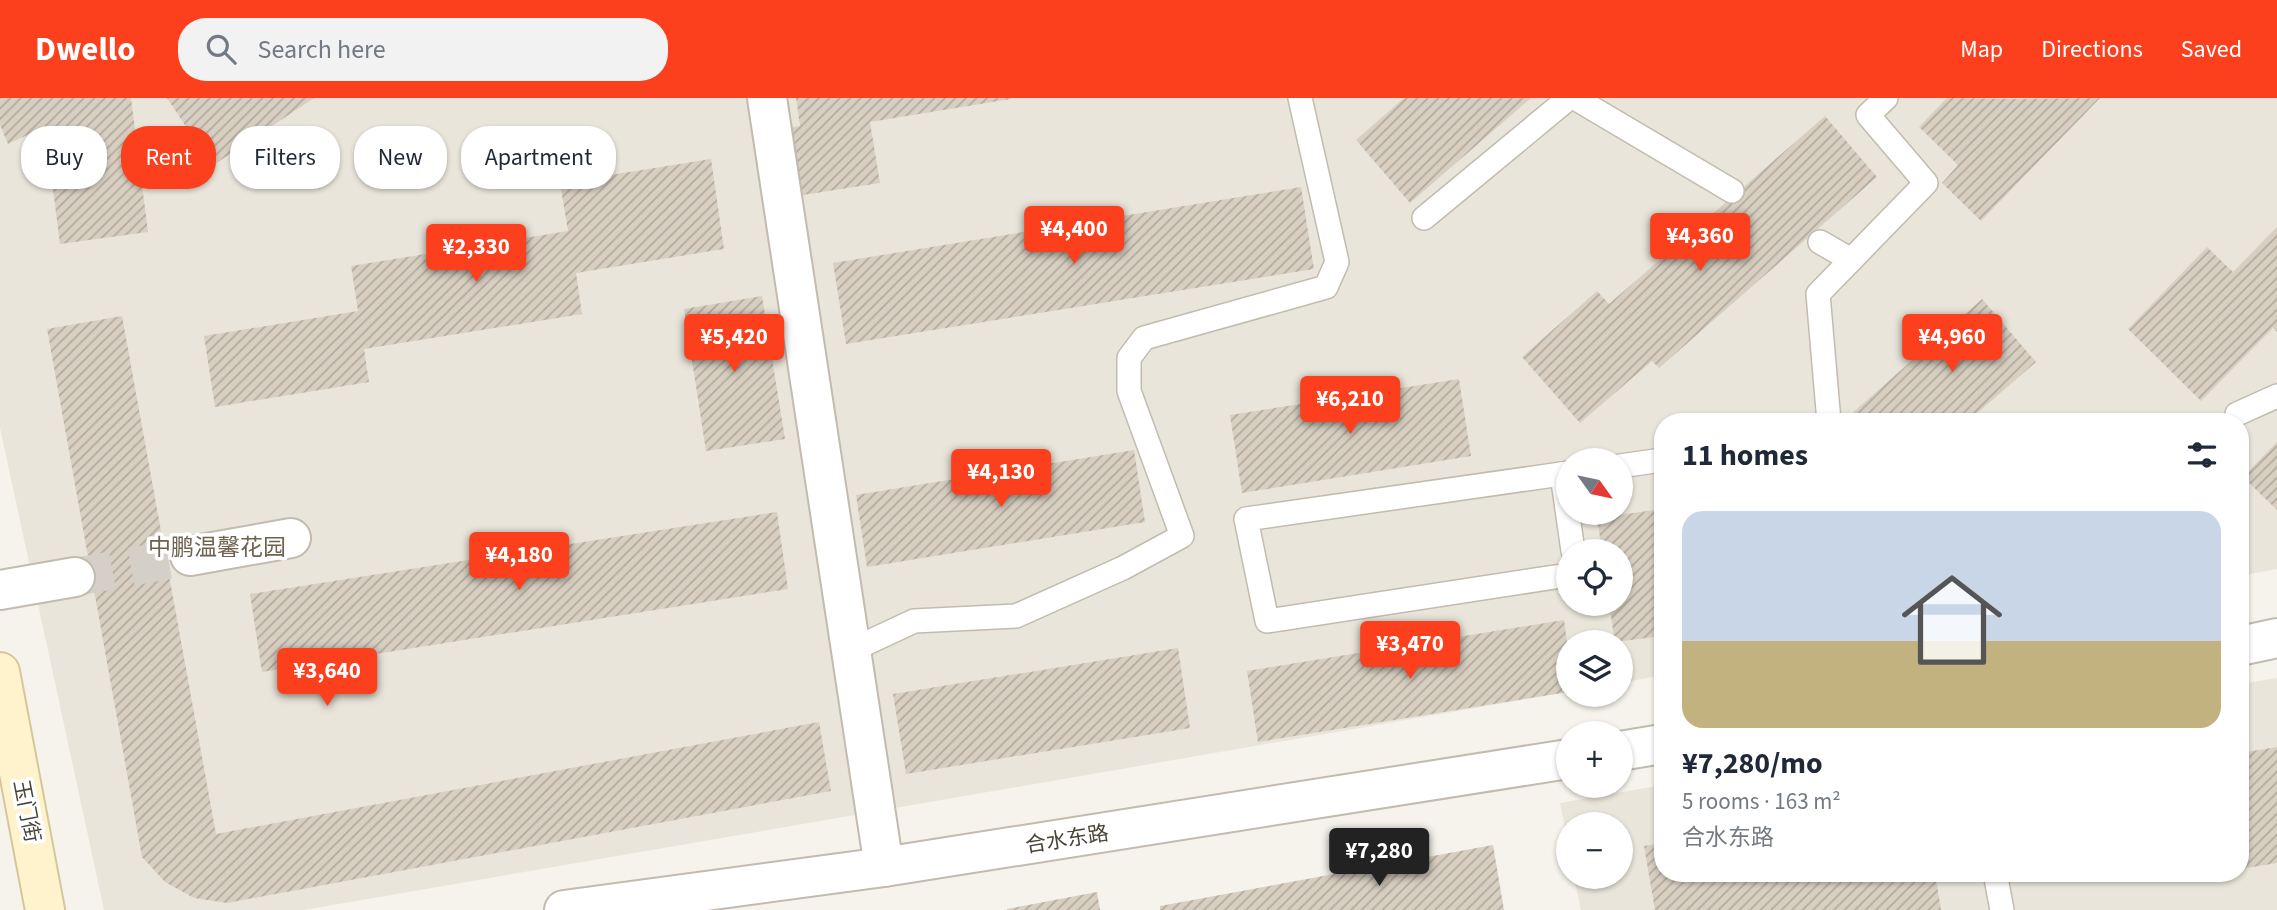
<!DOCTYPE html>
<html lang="en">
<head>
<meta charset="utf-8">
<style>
	:root { --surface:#fff; --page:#f2f2f3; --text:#1f2937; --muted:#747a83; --accent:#fc3f1d }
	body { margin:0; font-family:"Source Sans 3","Noto Sans SC",sans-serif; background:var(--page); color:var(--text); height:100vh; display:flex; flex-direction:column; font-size:26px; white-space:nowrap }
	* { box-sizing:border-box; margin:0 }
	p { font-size:23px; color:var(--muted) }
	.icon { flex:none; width:38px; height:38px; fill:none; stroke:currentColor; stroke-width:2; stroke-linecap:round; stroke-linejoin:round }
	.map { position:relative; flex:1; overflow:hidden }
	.side { position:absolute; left:1654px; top:315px; width:595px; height:469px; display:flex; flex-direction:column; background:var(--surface); border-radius:28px; box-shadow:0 2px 5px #0004 }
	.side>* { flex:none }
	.top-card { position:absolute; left:21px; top:28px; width:665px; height:63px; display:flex; gap:14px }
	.needle { width:46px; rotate:123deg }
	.controls { position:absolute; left:1556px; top:350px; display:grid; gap:14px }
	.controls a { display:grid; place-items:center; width:77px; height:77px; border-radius:50%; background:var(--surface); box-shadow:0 2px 5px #0004; font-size:35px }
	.price { position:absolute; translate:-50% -60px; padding:0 16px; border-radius:7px; background:var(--accent); color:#fff; font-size:23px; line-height:46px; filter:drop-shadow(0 2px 4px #0008) }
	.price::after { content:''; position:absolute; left:50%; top:42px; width:21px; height:16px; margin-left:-10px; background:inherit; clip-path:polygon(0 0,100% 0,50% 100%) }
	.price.on { background:#222; color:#fff }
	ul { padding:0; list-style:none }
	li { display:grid; align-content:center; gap:14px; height:371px; padding:0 28px }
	li span { display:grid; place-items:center; height:217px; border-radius:21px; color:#555 }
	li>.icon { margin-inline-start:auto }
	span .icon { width:126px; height:126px; fill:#fffc; stroke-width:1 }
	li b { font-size:30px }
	h2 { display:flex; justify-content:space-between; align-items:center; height:84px; padding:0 28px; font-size:30px }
	.tag { padding:0 24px; border-radius:28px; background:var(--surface); box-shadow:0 2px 5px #0004; font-size:24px; line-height:63px }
	.tag.on { background:var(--accent); color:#fff }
	header { display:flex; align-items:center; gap:42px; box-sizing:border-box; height:98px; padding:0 35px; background:var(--accent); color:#fff }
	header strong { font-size:33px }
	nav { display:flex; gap:38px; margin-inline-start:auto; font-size:24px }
	.search { width:490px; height:63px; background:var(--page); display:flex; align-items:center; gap:18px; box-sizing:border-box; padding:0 24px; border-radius:28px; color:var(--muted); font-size:26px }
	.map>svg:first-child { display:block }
	.residential { fill:#eae5da; fill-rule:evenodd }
	.building { fill:url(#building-hatch) }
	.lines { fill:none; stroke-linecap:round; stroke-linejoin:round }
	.street-tunnel { stroke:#d4d0c8; stroke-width:38; stroke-dasharray:38 19; stroke-linecap:butt }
	.lane-casing { stroke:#c2bbae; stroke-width:26 }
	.street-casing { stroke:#c2bbae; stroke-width:42 }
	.secondary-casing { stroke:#d6c79b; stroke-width:42 }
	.lane { stroke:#fff; stroke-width:23 }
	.street { stroke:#fff; stroke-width:38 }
	.secondary { stroke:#fff3cd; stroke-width:38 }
	.labels { text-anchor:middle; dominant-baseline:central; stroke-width:7; stroke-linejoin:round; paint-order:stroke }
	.street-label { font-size:21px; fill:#4b4439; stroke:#fff }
	.neighbourhood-label { font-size:23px; fill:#6e6250; stroke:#fff }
</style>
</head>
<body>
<header>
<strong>Dwello</strong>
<div class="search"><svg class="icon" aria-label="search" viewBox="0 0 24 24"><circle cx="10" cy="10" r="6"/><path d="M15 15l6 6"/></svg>Search here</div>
<nav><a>Map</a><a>Directions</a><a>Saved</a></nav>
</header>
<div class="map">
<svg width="2277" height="812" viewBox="0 0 2277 812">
	<defs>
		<pattern id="building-hatch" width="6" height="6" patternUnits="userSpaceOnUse" patternTransform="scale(1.75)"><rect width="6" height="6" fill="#d8cfc1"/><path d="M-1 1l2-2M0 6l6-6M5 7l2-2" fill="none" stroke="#b1aa9e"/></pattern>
	</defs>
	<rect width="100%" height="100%" fill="#f6f3ec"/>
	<g class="residential">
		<path d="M0,0H2277V471L2240,478V324H1662V577L1621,585L1620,544H1568V594L304,812H104L0,330ZM1568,362H1620V415H1568ZM1568,453H1620V506H1568Z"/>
		<path d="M2277,580V812H1581L1574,779H1620V726H1568V746L1560,705L1662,687V775H2240V586Z"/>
	</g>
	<g class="building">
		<path d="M0,0H131L148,134L60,146L45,29L8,46L0,27Z"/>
		<path d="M167,0H314L212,68Z"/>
		<path d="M796,0H1011V1L870,24L880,85L790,99L779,31L800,28Z"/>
		<path d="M1404,0H1531L1410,105L1356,42Z"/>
		<path d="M1947,0L2021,1L2100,0L1981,123L1942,85L1958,67L1919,29Z"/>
		<path d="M1825,18L1877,79L1659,270L1652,263L1580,325L1522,259L1597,193L1609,206Z"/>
		<path d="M711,61L724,151L576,175L582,216L364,251L369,284L215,309L204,238L358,213L351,168L568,133L560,85Z"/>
		<path d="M1301,89L1314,171L846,246L833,165Z"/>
		<path d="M2277,129V234L2273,230L2201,303L2128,231L2207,149L2233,174Z"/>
		<path d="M762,198L785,341L706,353L684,211Z"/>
		<path d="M1982,201L2036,264L1967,324H1842Z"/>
		<path d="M122,218L216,736L819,624L831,693L227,805L194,800L165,784L142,759L47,231Z"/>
		<path d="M1459,281L1471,358L1242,395L1230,317Z"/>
		<path d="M2277,344V412L2243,379Z"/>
		<path d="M1134,352L1145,424L867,469L856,397Z"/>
		<path d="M1662,411V538L1615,544L1609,506H1620V453H1602L1597,420Z"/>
		<path d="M777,414L788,491L262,574L250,496Z"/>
		<path d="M1564,522L1568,551V594L1258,644L1247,573Z"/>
		<path d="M1178,550L1190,630L906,676L893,596Z"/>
		<path d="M2277,649V765L2240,771V655Z"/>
		<path d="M1662,745V775H1935L1941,812H1655L1644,748Z"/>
		<path d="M1493,747L1504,812H1160V808Z"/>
		<path d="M1097,794L1100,812H1007V811Z"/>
	</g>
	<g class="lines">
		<path class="street-tunnel" d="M75,479L190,458"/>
		<defs>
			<g id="lane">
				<path d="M1575,0L1732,93"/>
				<path d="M1424,120L1569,0"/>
				<path d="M1820,144L1851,162"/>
				<path d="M2237,316L2277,298"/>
				<path d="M1829,324L1818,196L1926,85L1868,17L1886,0"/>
				<path d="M1620,368L1662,362"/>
				<path d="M1568,375L1246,421L1267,523L1568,477"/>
				<path d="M1562,376L1573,453"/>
				<path d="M852,552L914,523L1016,518L1123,470L1182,438L1129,293V260L1144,240L1326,189L1337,164L1300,0"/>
				<path d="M1995,775L2002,812"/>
			</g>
			<g id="street">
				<path d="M767,0L884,769"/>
				<path d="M190,458L291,440"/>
				<path d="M0,492L75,479"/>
				<path d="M2240,548L2277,540"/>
				<path d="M1620,653L1662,646"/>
				<path d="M564,812L884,769L1568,661"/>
			</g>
			<path id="secondary" d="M0,574L45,812"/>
		</defs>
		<use href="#lane" class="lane-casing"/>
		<use href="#street" class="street-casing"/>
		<use href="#secondary" class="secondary-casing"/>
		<use href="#lane" class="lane"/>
		<use href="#street" class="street"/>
		<use href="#secondary" class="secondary"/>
	</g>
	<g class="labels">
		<g class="street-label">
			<text transform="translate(27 713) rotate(79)">玉门街</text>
			<text transform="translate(1067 741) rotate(-9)">合水东路</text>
		</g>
		<g class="neighbourhood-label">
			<text x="217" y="449">中鹏温馨花园</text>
		</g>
	</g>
</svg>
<div class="controls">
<a><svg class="needle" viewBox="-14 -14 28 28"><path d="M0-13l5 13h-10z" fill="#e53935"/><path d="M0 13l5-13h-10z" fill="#747a83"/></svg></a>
<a><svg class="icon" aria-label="locate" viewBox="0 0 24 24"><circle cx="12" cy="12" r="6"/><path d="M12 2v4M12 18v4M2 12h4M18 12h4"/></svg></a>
<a><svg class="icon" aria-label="layers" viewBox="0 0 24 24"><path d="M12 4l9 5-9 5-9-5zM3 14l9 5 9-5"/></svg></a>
<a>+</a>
<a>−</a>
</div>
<b class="price" style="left:1074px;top:168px">¥4,400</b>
<b class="price" style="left:1700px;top:175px">¥4,360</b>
<b class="price" style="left:476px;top:186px">¥2,330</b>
<b class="price" style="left:734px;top:276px">¥5,420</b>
<b class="price" style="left:1952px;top:276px">¥4,960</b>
<b class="price" style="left:1350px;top:338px">¥6,210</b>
<b class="price" style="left:1001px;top:411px">¥4,130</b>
<b class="price" style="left:519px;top:494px">¥4,180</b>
<b class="price" style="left:1410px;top:583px">¥3,470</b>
<b class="price" style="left:327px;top:610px">¥3,640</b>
<b class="price on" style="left:1379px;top:790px">¥7,280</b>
<div class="top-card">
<a class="tag">Buy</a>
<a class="tag on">Rent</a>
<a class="tag">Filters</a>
<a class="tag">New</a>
<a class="tag">Apartment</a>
</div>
<section class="side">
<h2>11 homes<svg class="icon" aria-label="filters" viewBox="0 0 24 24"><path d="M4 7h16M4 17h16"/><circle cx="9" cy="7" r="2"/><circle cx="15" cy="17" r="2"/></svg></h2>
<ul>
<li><span style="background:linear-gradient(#c9d6e8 60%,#c2b280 0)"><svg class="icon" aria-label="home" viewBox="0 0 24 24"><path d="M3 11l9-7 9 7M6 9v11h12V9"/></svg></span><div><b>¥7,280/mo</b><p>5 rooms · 163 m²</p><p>合水东路</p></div></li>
</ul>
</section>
</div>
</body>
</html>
